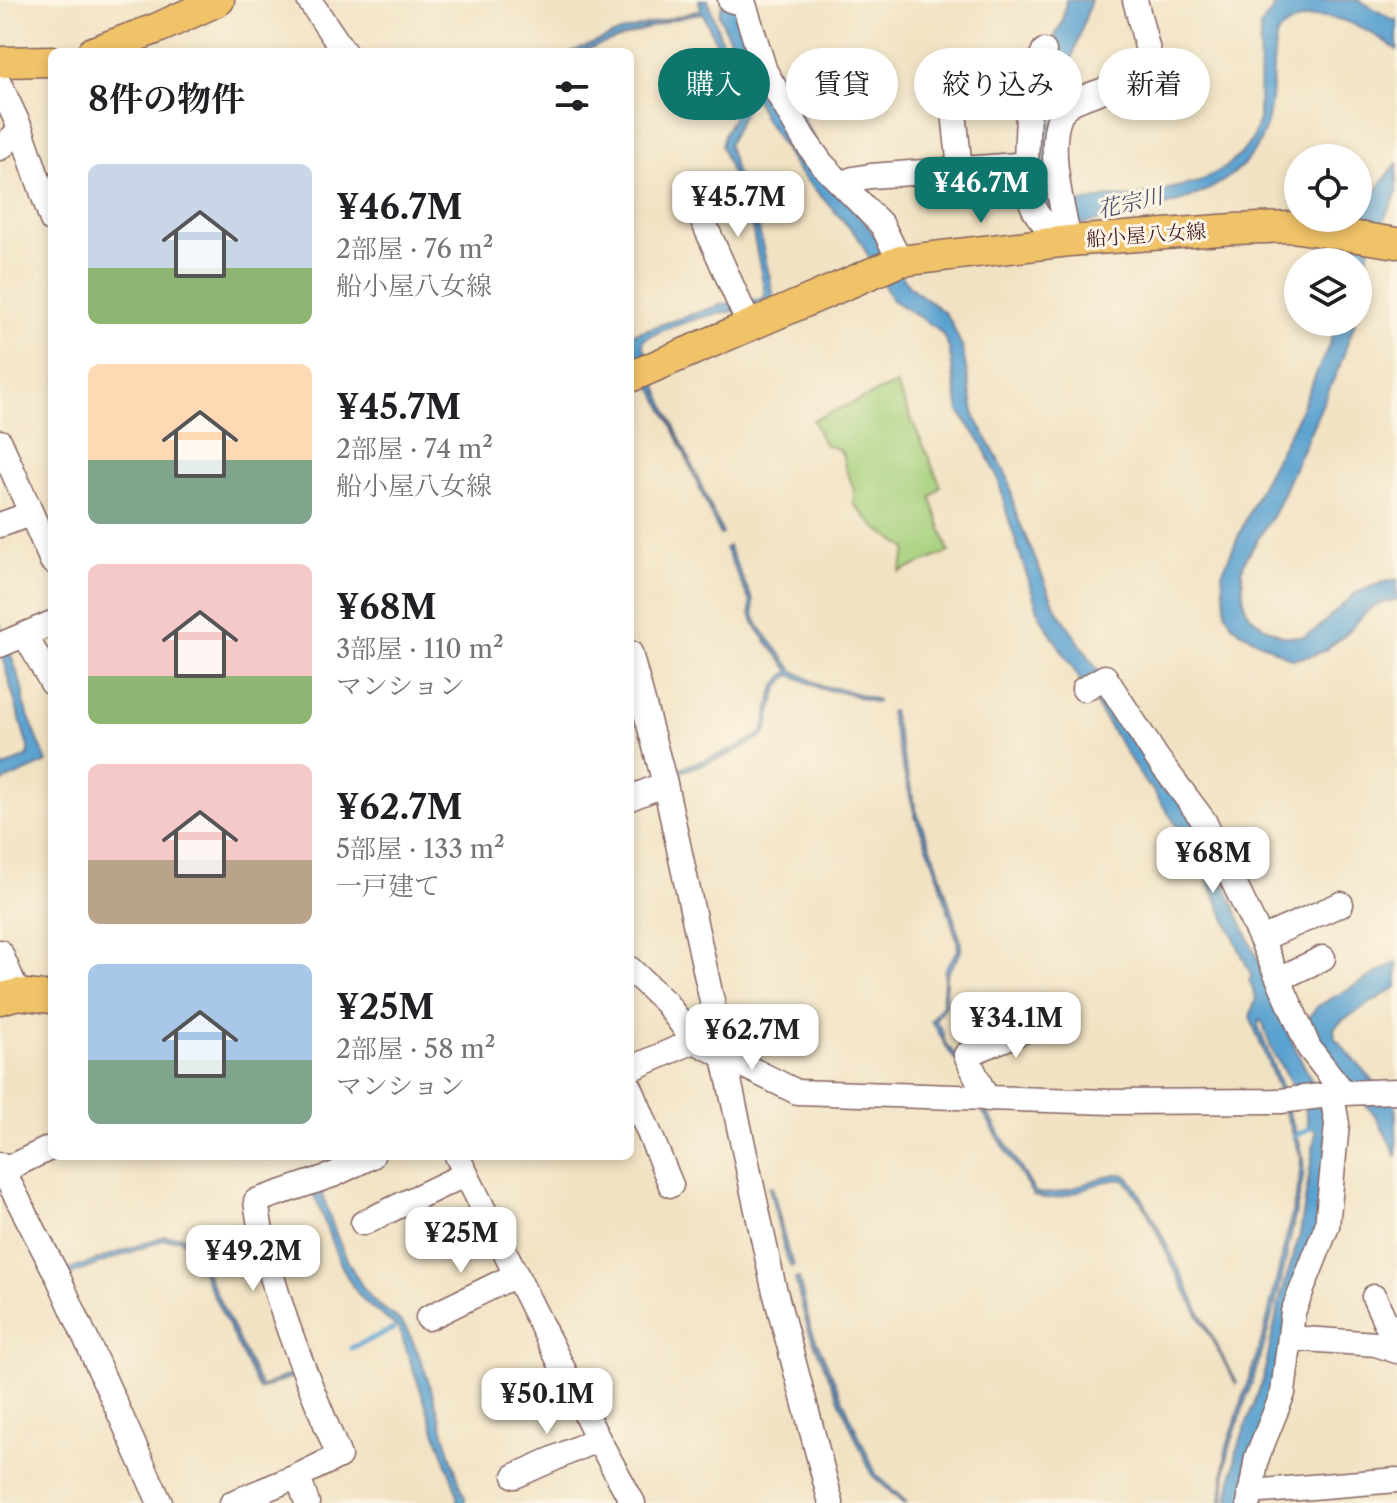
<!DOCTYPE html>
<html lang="ja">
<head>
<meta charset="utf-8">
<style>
	:root { --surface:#fff; --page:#f2f2f2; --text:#202124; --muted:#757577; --accent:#0f766e }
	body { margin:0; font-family:"Libre Caslon Text","Noto Serif JP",serif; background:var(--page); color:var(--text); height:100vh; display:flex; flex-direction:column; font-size:30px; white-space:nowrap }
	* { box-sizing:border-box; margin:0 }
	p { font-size:26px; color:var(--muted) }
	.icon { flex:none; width:44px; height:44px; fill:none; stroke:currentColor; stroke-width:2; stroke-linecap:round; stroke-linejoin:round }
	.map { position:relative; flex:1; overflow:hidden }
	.sheet { position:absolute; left:48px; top:48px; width:586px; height:1112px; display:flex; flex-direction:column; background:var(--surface); border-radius:12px; box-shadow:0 4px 12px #0003 }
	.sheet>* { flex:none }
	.guide { position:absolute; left:658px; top:48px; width:618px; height:72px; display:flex; gap:16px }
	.controls { position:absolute; left:1284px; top:144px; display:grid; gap:16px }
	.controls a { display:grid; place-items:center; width:88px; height:88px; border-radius:50%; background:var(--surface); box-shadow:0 4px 12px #0003; font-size:40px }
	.price { position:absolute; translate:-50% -68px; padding:0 18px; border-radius:16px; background:#fff; color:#222; font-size:26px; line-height:52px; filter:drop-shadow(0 2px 4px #0008) }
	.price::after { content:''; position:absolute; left:50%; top:48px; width:24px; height:18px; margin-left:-12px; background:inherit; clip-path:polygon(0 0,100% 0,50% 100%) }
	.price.selected { background:var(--accent); color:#fff }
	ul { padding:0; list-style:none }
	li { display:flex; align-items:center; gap:24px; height:200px; padding:0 40px }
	li span { display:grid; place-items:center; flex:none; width:224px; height:160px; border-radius:12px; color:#555 }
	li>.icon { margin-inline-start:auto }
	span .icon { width:96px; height:96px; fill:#fffc; stroke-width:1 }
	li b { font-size:34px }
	h2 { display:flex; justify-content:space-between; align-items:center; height:96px; padding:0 40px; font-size:34px }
	.pill { padding:0 28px; border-radius:36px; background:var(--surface); box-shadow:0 4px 12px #0003; font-size:28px; line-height:72px }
	.pill.selected { background:var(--accent); color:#fff }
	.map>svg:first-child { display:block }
	.green { fill:#a6d07b; stroke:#787853; stroke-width:2 }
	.water { fill:#5aa2d0; stroke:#52607e; stroke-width:2 }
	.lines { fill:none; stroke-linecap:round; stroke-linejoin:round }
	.stream { stroke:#5aa2d0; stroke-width:5 }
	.minor-casing { stroke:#846360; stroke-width:27 }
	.major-casing { stroke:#846360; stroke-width:33 }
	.minor { stroke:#fff; stroke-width:24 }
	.major { stroke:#f0c369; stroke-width:30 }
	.labels { text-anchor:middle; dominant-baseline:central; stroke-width:6; stroke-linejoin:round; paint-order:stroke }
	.street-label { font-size:20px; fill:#4a1f2b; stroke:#fcf5e5 }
	.water-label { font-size:22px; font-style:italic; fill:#50536d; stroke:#fcf5e5 }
</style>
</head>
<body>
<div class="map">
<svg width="1397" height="1503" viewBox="0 0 1397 1503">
	<rect width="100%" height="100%" fill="#fcf5e5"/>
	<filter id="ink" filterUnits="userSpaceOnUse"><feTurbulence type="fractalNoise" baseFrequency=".0125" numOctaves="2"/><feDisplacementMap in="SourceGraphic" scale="16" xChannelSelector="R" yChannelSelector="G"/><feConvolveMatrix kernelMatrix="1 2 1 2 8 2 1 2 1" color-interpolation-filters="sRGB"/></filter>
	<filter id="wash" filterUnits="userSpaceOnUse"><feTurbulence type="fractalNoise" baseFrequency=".006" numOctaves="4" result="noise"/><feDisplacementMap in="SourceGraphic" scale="32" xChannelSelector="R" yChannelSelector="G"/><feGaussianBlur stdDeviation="1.8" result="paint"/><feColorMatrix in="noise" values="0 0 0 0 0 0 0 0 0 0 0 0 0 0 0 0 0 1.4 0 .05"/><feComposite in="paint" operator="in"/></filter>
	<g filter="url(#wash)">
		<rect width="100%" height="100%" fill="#f1e2c3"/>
		<path class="green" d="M896,384L941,486L931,498L949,552L900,572L907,549L875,527L853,503C856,488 852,485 847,472C839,455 851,452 824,444L813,420Z"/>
		<g class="water">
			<path d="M699,0H708L722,42L746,98L747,105L728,145L739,183L759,230L776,306C731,309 684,319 644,339L643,344L659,392L723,534L720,535L672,425L638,361L630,335L723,304L763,299L765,293L752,227L721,146L725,132L742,102L703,13L671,20L580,52H571L621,32L701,10Z"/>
			<path d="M723,0L742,11L846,195L910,287L945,313L951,322L962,347L975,417L1008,478L1016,514L1055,606L1195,817L1282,1014L1281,1019L1322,1102L1326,1104L1327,1205L1286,1334L1244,1503H1228L1237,1450L1263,1379L1280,1299L1300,1234L1316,1131L1308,1125C1306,1100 1285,1076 1274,1054C1269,1044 1266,1033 1263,1023L1259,1020L1258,1025L1283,1092L1280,1094L1250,1017L1256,998L1249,979L1252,977L1196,854L1149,785L1147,786L1040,616L1008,517L998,478L982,444L959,411L949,348L943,335L935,327L892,300L858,237L798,171L763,116L719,15Z"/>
			<path d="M1066,0H1091L1053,117L1059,202L1075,203L1110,197L1130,198L1199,182L1226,167L1241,154L1253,138L1259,119L1260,27L1276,5L1284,0H1359L1395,21L1397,19V50C1359,22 1313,0 1277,34C1270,64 1275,97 1266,126C1243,203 1138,212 1072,226L1062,225L1035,201L1030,142L1048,51L1063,20Z"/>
			<path d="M1397,163V193L1369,250L1358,303V262H1340C1349,222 1373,195 1397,163Z"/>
			<path d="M1335,322H1355L1340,365L1274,513L1245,560L1242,570L1243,594L1245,607L1251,616L1263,626L1283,636L1303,637L1317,629L1354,594L1377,584L1397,579V600L1378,604L1367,611L1345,635L1325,650L1311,656L1292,659L1244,634L1232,624L1226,613L1222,573L1260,488L1295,422L1330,343Z"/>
			<path d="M728,546L753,601L754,615L759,626L794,671L822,686L842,689L877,700L876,703L846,693L822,689L791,675C770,687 774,716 765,735L729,755L678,773L677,769L732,750L762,733C771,711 767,685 790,671L758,630L750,614V602L725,548Z"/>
			<path d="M0,623L24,693V705L47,762L0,783V769L28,756L29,751L0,649Z"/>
			<path d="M892,711L917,813L935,857L961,942V952L946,975L945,1005L935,1021L942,1030L945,1042L959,1059L956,1061C943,1046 942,1035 931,1021L942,1005L945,968L958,950L957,940L934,864L915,816L889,712Z"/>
			<path d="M1397,962V987L1341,1021L1334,1028L1335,1038L1375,1083L1395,1098L1397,1157L1376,1116L1331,1067L1307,1019L1318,1006Z"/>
			<path d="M1287,1109C1296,1133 1306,1153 1303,1178L1282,1277L1263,1349L1230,1447L1226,1466L1224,1502L1221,1501L1226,1450L1264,1333L1299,1183L1301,1157L1284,1110Z"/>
			<path d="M986,1110L1035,1192C1064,1201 1106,1168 1125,1175C1143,1183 1215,1352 1237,1382L1236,1384L1181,1283L1146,1209L1127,1183L1124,1180C1093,1177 1063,1208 1033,1195L983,1112Z"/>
			<path d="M380,1156H392L328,1186L322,1193C334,1230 346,1267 371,1298C382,1311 398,1314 407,1330C435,1382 443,1443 465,1497V1503H457V1493L399,1329C388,1319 376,1312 365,1302C338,1273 329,1230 314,1195L313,1187Z"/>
			<path d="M772,1186L788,1252L794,1265L791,1267L785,1253L769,1187Z"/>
			<path d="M164,1236H182L194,1247L261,1387L295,1372L297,1375L259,1390L191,1249L180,1239L163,1240L68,1276L66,1271Z"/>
			<path d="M799,1278L810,1326L876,1474L907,1503H903L872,1475L808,1329L795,1279Z"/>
		</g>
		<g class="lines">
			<g class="stream">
				<path d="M1296,1136L1314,1125"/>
				<path d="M351,1348L393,1329"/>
				<path d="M1396,1503L1397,1501"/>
			</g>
		</g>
	</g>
	<g filter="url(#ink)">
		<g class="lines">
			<defs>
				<g id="minor">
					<path d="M309,0L344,52"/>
					<path d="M730,0L744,4L765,71L804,139L822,164L882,225L900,261"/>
					<path d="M940,66L947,74L951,84L960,169"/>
					<path d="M0,85L21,130L52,220"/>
					<path d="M0,148L21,130"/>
					<path d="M1021,169L1026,162L1029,89L1044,51"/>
					<path d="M843,184L853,179L871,176L1016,165L1021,169C1032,197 1030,228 1067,230"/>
					<path d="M693,198L750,327"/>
					<path d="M1069,241C1063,209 1042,133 1066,107C1076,97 1137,80 1154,74L1135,0"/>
					<path d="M0,442L52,561"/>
					<path d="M0,525L30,514"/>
					<path d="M25,635L52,683"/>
					<path d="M0,645L52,623"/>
					<path d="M630,653L665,784L773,1284L831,1503"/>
					<path d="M1084,689L1105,677L1157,758L1204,821L1261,939L1309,1048L1344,1093"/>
					<path d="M630,798L665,784"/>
					<path d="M1261,939L1341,904"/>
					<path d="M0,952L18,994"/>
					<path d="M630,969L666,1003L694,1041L797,1092L1111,1102L1281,1101L1344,1093L1397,1091"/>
					<path d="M1279,979L1323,958"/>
					<path d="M630,1069L694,1041"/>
					<path d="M630,1087L671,1185"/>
					<path d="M987,1099L966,1055L1045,1022"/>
					<path d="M457,1156L598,1439L633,1503"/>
					<path d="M0,1165L58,1277L160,1503"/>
					<path d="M0,1172L52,1147"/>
					<path d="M363,1223L466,1174"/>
					<path d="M1374,1297L1397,1347"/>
					<path d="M428,1318L516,1275"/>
					<path d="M1291,1338L1376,1344L1397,1351"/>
					<path d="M515,1476L598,1439"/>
					<path d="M1250,1492L1397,1480"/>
					<path d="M232,1503L298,1476"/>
					<path d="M307,1503L298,1476L339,1456C305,1373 268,1289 256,1201L333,1175L372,1156"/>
					<path d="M1249,1503L1257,1457L1283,1393L1293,1312L1327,1226L1337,1124L1332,1095"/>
				</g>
				<g id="major">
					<path d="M93,52L158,28L219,0"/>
					<path d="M0,62L52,61"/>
					<path d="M630,377L900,261L1069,241L1234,229L1292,227L1397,243"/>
					<path d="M0,999L18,994L52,998"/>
				</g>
			</defs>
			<use href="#minor" class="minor-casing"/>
			<use href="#major" class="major-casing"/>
			<use href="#minor" class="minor"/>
			<use href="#major" class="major"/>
		</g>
	</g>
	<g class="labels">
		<g class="street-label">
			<text transform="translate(1146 235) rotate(-4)">船小屋八女線</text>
		</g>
		<g class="water-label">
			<text transform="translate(1130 203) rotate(-13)">花宗川</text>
		</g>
	</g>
</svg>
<div class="controls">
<a><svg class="icon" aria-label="locate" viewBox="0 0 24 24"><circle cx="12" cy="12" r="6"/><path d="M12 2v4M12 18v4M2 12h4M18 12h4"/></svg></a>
<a><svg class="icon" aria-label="layers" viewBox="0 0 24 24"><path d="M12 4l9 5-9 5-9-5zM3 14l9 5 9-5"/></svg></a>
</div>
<b class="price selected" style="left:981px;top:225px">¥46.7M</b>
<b class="price" style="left:738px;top:239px">¥45.7M</b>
<b class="price" style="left:1213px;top:895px">¥68M</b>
<b class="price" style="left:1016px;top:1060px">¥34.1M</b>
<b class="price" style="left:752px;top:1072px">¥62.7M</b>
<b class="price" style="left:461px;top:1275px">¥25M</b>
<b class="price" style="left:253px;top:1293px">¥49.2M</b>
<b class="price" style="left:547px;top:1436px">¥50.1M</b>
<div class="guide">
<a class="pill selected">購入</a>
<a class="pill">賃貸</a>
<a class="pill">絞り込み</a>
<a class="pill">新着</a>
</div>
<section class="sheet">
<h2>8件の物件<svg class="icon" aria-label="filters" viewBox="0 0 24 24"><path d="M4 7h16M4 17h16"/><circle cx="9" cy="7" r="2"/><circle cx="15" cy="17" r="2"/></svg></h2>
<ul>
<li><span style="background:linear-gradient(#c9d6e8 65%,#8fb573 0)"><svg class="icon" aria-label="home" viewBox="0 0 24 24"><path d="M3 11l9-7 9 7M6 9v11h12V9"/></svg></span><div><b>¥46.7M</b><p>2部屋 · 76 m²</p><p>船小屋八女線</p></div></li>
<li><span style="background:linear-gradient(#ffd9b3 60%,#7fa58c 0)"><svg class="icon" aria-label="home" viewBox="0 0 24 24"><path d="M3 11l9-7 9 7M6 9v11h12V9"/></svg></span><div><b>¥45.7M</b><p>2部屋 · 74 m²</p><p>船小屋八女線</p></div></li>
<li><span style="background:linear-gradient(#f6c9c9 70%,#8fb573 0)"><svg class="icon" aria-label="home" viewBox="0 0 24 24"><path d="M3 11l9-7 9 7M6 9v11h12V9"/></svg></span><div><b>¥68M</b><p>3部屋 · 110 m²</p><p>マンション</p></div></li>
<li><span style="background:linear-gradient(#f6c9c9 60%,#b9a48a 0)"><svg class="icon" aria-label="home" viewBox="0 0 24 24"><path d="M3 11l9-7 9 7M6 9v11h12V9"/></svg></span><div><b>¥62.7M</b><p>5部屋 · 133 m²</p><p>一戸建て</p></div></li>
<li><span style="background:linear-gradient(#a9c7e8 60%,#7fa58c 0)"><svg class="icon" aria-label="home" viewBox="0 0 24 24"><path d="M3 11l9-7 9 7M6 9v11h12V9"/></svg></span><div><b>¥25M</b><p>2部屋 · 58 m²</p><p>マンション</p></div></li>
</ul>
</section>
</div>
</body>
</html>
